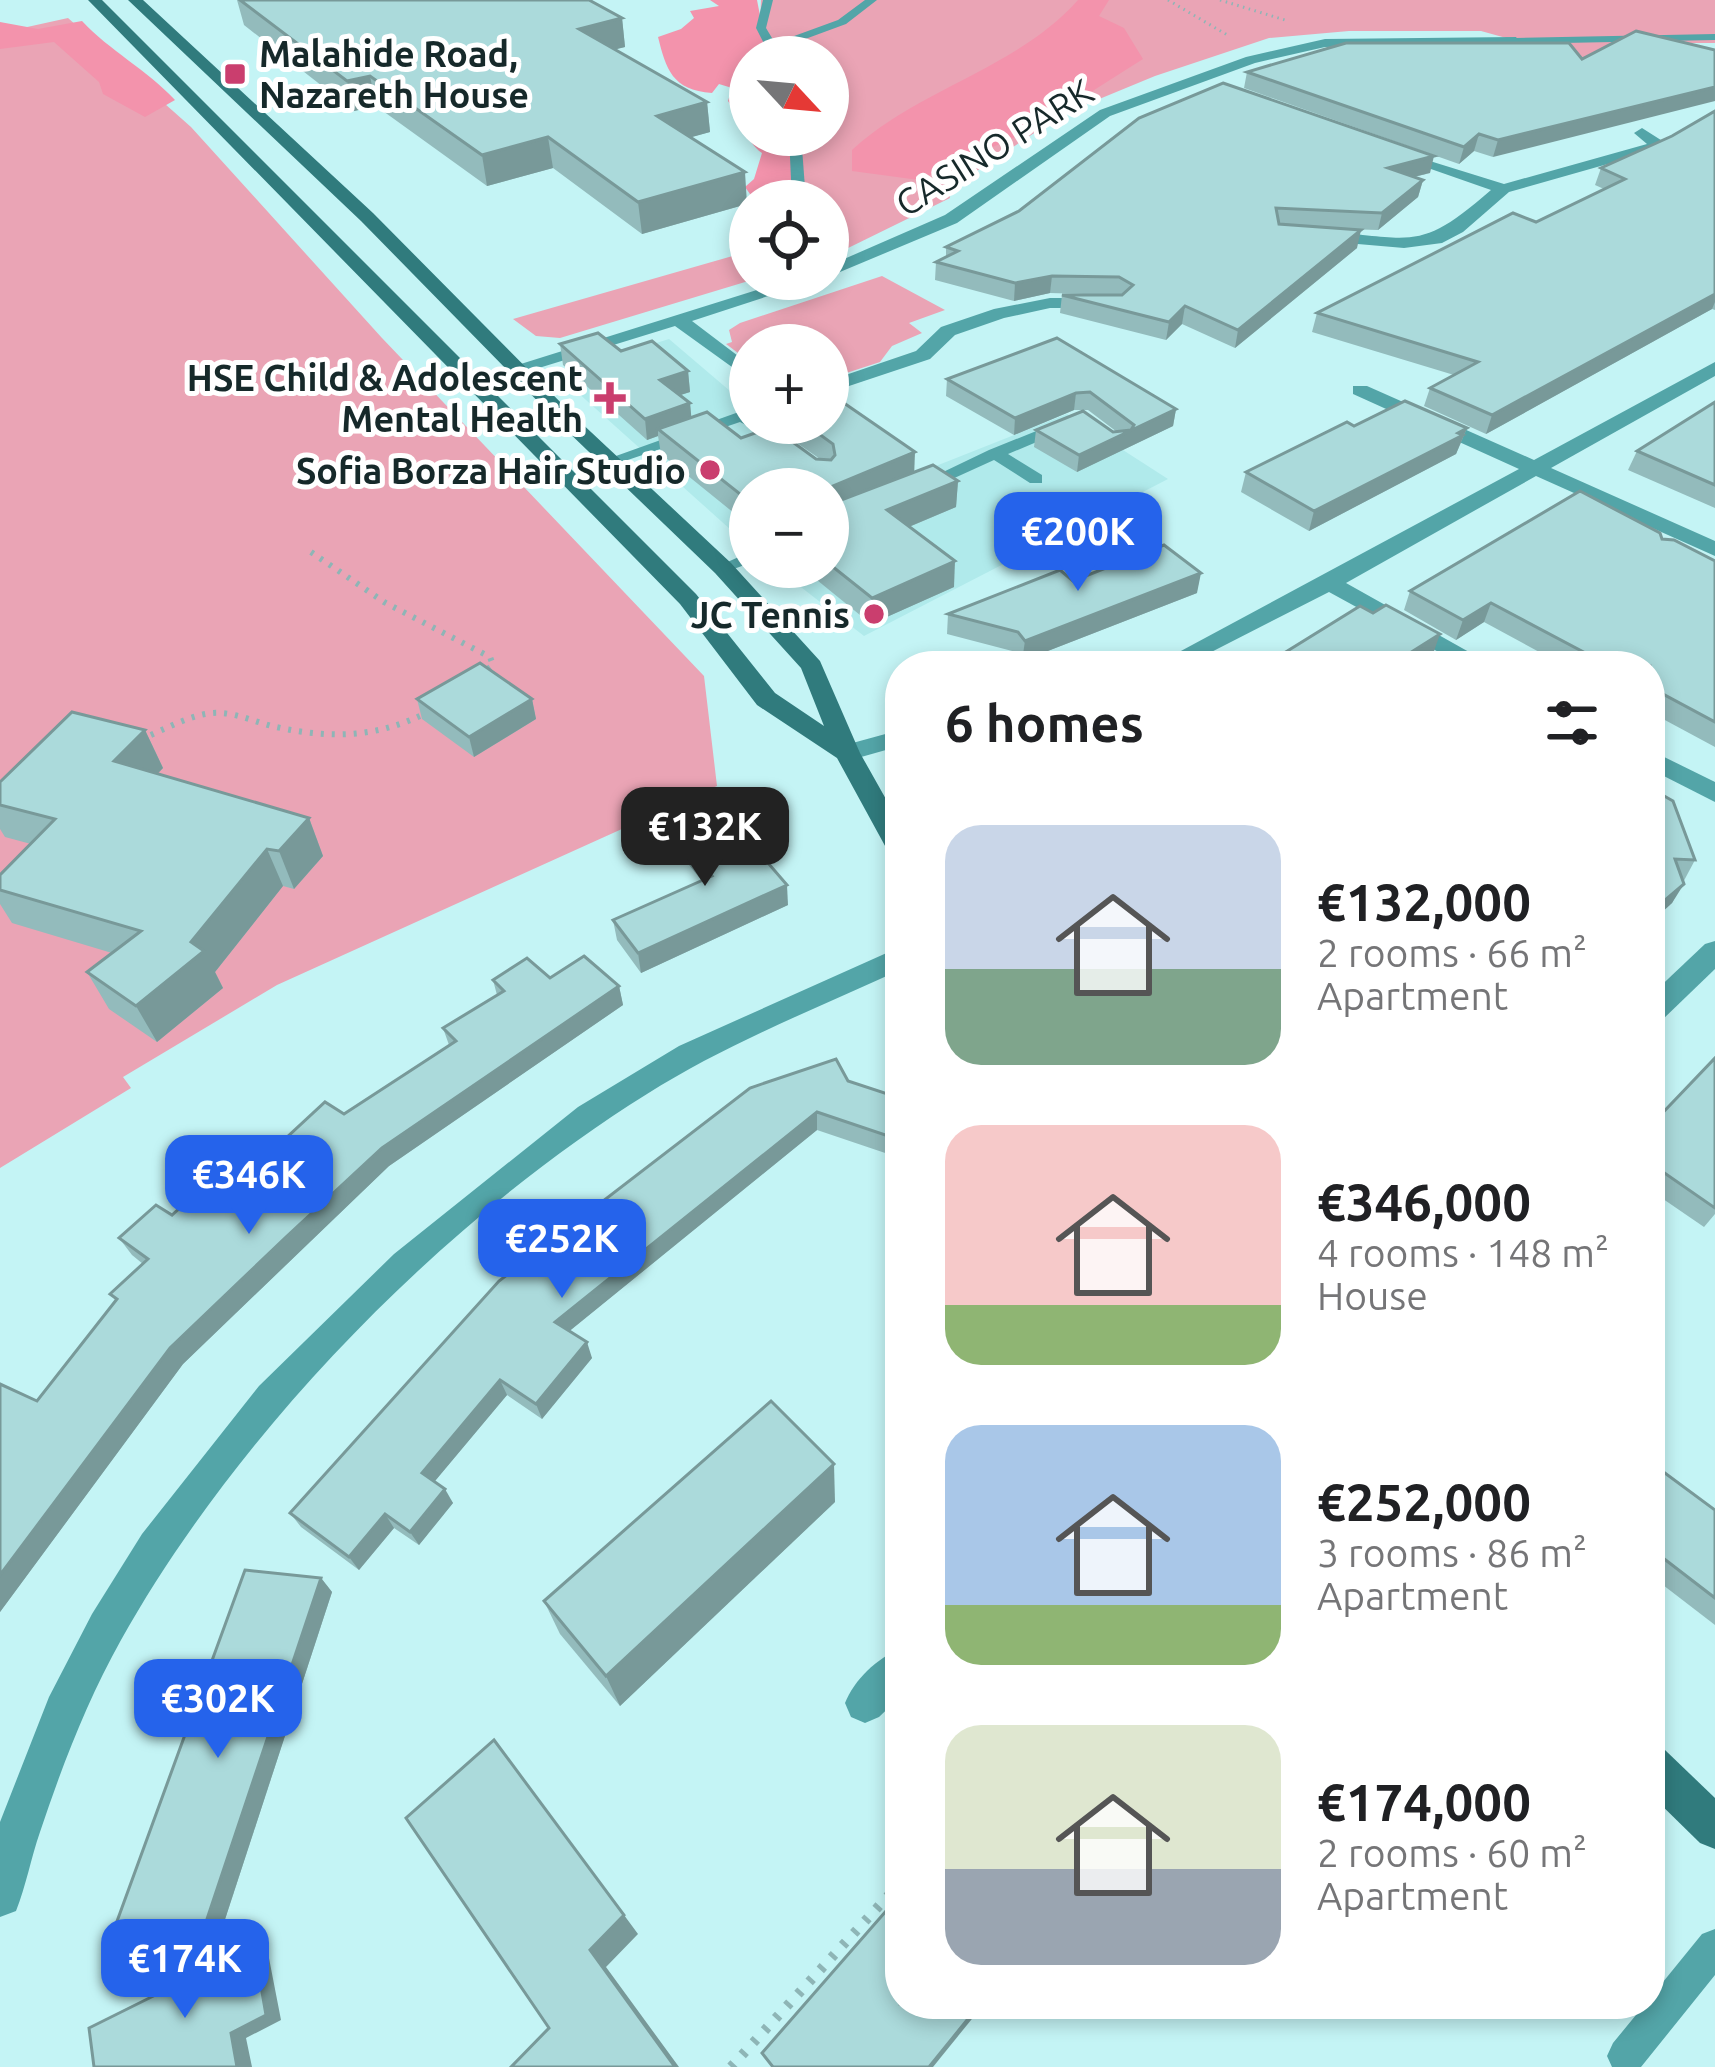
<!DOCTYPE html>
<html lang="en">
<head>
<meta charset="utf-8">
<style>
	:root { --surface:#fff; --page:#f6f6f6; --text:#202124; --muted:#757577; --accent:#2563eb }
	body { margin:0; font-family:Ubuntu,sans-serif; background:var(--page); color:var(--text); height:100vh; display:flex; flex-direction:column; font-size:45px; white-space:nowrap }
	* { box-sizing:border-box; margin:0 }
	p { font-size:39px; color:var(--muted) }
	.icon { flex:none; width:66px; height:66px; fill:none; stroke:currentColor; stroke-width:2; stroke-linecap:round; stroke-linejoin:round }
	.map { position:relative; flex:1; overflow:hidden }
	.side { position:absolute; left:885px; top:651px; width:780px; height:1368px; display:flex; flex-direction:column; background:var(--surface); border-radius:48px; box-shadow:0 6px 18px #0003 }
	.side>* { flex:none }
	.needle { width:78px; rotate:116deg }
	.fabs { position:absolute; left:729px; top:36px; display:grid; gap:24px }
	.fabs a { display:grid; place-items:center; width:120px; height:120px; border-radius:50%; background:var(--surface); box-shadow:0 6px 18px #0003; font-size:60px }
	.price { position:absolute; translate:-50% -102px; padding:0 27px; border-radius:24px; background:var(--accent); color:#fff; font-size:39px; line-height:78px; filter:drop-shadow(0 3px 6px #0008) }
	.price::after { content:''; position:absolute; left:50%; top:72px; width:36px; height:27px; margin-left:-18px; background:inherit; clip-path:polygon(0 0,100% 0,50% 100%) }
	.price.current { background:#222; color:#fff }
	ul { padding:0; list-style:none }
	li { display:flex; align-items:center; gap:36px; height:300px; padding:0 60px }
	li span { display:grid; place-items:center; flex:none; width:336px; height:240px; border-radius:36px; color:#555 }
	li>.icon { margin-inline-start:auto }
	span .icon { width:144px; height:144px; fill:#fffc; stroke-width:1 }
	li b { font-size:51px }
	h2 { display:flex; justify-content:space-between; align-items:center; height:144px; padding:0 60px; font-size:51px }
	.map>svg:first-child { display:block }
	.built { fill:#b0eaeb }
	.green { fill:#eaa4b5 }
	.forest { fill:#f393ac }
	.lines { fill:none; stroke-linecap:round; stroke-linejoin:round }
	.path-far2 { stroke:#8eb5b6; stroke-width:3; stroke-dasharray:1.5 4.5; stroke-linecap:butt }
	.path-far1 { stroke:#8eb5b6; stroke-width:6; stroke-dasharray:3 8; stroke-linecap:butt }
	.path { stroke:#8eb5b6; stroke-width:10; stroke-dasharray:4.5 12; stroke-linecap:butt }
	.service { fill:#53a5a8; fill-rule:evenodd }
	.minor { fill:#53a5a8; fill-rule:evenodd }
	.secondary { fill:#307b7d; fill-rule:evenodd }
	.wall { fill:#93bbbc }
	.shaded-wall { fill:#789999 }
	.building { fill:#abdadb; stroke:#789999; stroke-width:3 }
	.poi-dot { fill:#ca3e6e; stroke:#fff; stroke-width:4.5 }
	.labels { text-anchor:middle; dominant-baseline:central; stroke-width:10; stroke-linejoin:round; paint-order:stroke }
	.far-poi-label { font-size:36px; font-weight:bold; fill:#16292a; stroke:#fff; text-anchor:end }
	.far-street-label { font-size:36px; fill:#16292a; stroke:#fff }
</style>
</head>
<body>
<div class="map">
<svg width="1715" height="2067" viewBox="0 0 1715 2067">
	<rect width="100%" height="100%" fill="#c4f4f5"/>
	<path class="built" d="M669,339L750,408V423H768L855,498L1067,414L1168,479L864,636L775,567H828V489H750V547L557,374Z"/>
	<g class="green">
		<path d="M761,0H1715V43H1628L1588,61L1481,31H1349L1269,38L1155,76L1063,114L948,190L950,198L842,251L828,249V201H774V135H828V57H759Z"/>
		<path d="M68,18L191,127L382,338L704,676L717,786L277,985L123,1077L131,1088L0,1168V33Z"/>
		<path d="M750,251V279H755L560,338L536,336L513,319Z"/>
		<path d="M882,276L945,310L909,323L922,333L892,346L880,362L828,379V345H750V362L726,344L732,342L729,330L740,323Z"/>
	</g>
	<g class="forest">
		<path d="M710,0H757L768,57H750V135H802L805,201H755L745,187L754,179L762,153C745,141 741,118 728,101L732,88L719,84L712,93C672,90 666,69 658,37L681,29L694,18L690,11L719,6Z"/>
		<path d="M1078,0H1109L1099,16L1124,28L1143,59L1031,130L919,180L852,171V150C919,88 1017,69 1078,0Z"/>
		<path d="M82,21C110,51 146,69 175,100L145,117L103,94L99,82L54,42L0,49V22L38,29Z"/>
	</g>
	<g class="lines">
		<g class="path-far2">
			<path d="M1168,0L1229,36"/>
			<path d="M1220,0L1285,20"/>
		</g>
		<g class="path-far1">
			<path d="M311,552L384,602L490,657L493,665L481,674"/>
			<path d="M141,739C165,730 195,711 221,713C239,714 258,723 276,727C332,739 378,738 430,711"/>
		</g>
		<path class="path" d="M731,2067L900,1883"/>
		<g class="service">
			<path d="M763,0H773L766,28L775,43L838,20L865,0H877L846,24L778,49L783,57H771L756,28Z"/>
			<path d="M1715,34V40L1516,44L1510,41L1516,38Z"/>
			<path d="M789,135H801L806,201H792Z"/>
			<path d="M736,413H748L750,423H757L750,427L740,422L610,466L602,461Z"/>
			<path d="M1066,419L1074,424L1072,427L1008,454L1042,475V483H1030L994,460L928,490L914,486L989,450Z"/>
			<path d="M750,552V563L723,573L714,568Z"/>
			<path d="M1715,1929V1975L1641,2067H1612L1607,2056L1613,2043L1645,2004H1650V1998L1702,1934Z"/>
		</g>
		<g class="minor">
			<path d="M1516,37L1521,44L1325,47L1255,63L1110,116L957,223L828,277V266L945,215L1100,110L1246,57L1325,39Z"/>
			<path d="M1642,128L1664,142V148L1509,192L1463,232L1442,243L1404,248L1323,241L1314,236L1323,231C1413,238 1419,253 1491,190L1388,154V148L1504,184L1647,144L1634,133Z"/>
			<path d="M792,279H820L692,321L750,365V380L675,326L480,386L463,382Z"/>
			<path d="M1050,298H1103L1112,303L1103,308H1050L1004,318L955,335L930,359L828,393V381L916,351L941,327L994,309Z"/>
			<path d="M1715,362V376L1551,468L1715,541V556L1536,476L1346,583L1494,666H1464L1329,592L1184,666H1153L1519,469L1353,394V386H1367L1534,460Z"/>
			<path d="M900,730V746L847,761L834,753L838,747Z"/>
			<path d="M1650,750L1715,782V802L1650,769Z"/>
			<path d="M1715,941V969L1660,1022L1650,1025V996L1705,944Z"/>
			<path d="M900,947V970C815,1009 726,1044 647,1094C443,1221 238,1431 121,1640C87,1701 62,1766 40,1832C31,1858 26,1886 16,1911L0,1917V1822L49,1697L92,1614L142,1534L259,1386L394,1254L578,1107L679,1046Z"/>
			<path d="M900,1649V1697L879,1717L865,1723L851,1717L845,1703C854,1680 877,1658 900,1649Z"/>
		</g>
		<g class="secondary">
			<path d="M88,0H102L696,594L775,693L824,726L801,668L715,573L562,426L361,221L128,0H143L373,213L576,418L731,563L820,661L860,753L900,824V857L890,855L837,758L757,705L680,604Z"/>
			<path d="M1650,1744L1665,1750L1715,1798V1849L1700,1843L1650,1794Z"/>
		</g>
	</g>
	<g class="wall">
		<path d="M237,0H589L622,18L625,47L615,49L707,102L710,132L691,137L747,204L642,234L553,168L487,186L376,106L354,111L244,25Z"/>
		<path d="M1569,43L1493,157L1474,151L1459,164L1244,88L1247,72Z"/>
		<path d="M1715,111V310L1712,309L1486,434L1424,406L1430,388L1454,375L1312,332L1317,313L1536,222L1604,189L1595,185L1601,168L1672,136Z"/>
		<path d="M1430,173L1414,177L1423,180L1418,197L1378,230L1344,229L1357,248L1235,348L1182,324L1166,340L1060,313L1062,295H1117L1050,293L1014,301L935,280L936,262L946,257V247Z"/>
		<path d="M1057,338L1176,409L1173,426L1077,472L1034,447L1036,430L1117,432L1088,410H1074L1014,435L946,396L947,379Z"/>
		<path d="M560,344L621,351L688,371L690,392L680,395L690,403L691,417L741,438L820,459L797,443V423H828L914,472L958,481L956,507L909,527L954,587L871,624L801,567H828V489H750V526L661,454L658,436L647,440L563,365Z"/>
		<path d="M1715,402V508L1628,470L1637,451Z"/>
		<path d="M1354,426L1467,428L1456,454L1309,531L1241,492L1246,472Z"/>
		<path d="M1662,539L1715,561V747L1650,712V666H1565L1484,622L1456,640L1404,610L1410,591Z"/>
		<path d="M1073,581L1197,593L1022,661L1016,652L947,634L948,614Z"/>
		<path d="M417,699H532L536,719L474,757L422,719Z"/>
		<path d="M145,730L163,768L157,774L309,818L323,856L294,889L283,886L215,972L223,988L157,1042L109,1009L87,972L112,953L12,923L0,904V875L31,844L5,837L0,829V782Z"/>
		<path d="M1650,788L1695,860L1672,903L1650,923Z"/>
		<path d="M682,840L788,905L641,973L617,940L613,920L702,881L685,860Z"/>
		<path d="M550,978L619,986L623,1005L389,1166L183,1364L0,1612V1384L37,1401L116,1301L110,1294L143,1264L132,1255L119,1238L172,1215L344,1114L449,1045L443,1028L497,995L493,980Z"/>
		<path d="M1715,1058V1214L1704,1227L1650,1190V1126Z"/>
		<path d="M848,1081L900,1098V1158L817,1130L569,1331L592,1358L542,1419L507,1395L434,1482L453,1503L419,1545L394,1528L359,1570L301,1527L290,1513Z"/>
		<path d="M1650,1462L1715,1510V1625L1650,1575Z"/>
		<path d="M835,1502L620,1706L560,1634L544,1601Z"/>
		<path d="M321,1578L332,1592L214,1953L130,1943L112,1935Z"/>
	</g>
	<g class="shaded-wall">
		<path d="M622,18L625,47L582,58L579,29Z"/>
		<path d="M370,76L376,106L354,111L347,81Z"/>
		<path d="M1715,87V101L1493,157L1498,140Z"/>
		<path d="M707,102L710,132L660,146L657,116Z"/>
		<path d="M1479,134L1474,151L1459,164L1464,147Z"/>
		<path d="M548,137L553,168L487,186L482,155Z"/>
		<path d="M1434,156L1430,173L1384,184L1388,168Z"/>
		<path d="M745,172L747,204L642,234L638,202Z"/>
		<path d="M1423,180L1418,197L1378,230L1382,213Z"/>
		<path d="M1361,230L1357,248L1235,348L1238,330Z"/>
		<path d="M1052,276L1050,293L1014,301L1015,283Z"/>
		<path d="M1715,294V302L1712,309L1486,434L1492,415Z"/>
		<path d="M1185,306L1182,324L1166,340L1169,322Z"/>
		<path d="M688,371L690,392L662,401L660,380Z"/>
		<path d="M1076,393L1074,410L1014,435L1015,418Z"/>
		<path d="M690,403L692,424L658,429V436L647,440L645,419Z"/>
		<path d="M1176,409L1173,426L1077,472L1079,455Z"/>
		<path d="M1467,428L1456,454L1309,531L1314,511Z"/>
		<path d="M915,452L914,478L828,514V489Z"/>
		<path d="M958,481L956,507L887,536V510Z"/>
		<path d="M955,561L954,587L871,624L872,598Z"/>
		<path d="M1201,573L1197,593L1022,661L1025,641Z"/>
		<path d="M1491,603L1484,622L1456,640L1463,620Z"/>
		<path d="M1440,634L1433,654L1414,666L1410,653Z"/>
		<path d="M532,699L536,719L474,757L469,737Z"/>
		<path d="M145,730L163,768L133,799L114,761Z"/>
		<path d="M309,818L323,856L294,889L279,851Z"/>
		<path d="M267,849L283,886L215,972L223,988L157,1042L136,1006Z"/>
		<path d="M1684,884L1672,903L1650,923V913Z"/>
		<path d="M787,885L788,905L641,973L638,953Z"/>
		<path d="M619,986L623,1005L389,1166L183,1364L0,1612V1575L170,1348L382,1148Z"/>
		<path d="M817,1112V1130L561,1338L555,1322Z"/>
		<path d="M587,1342L592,1358L542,1419L536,1404Z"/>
		<path d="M500,1380L507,1395L430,1487L422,1473Z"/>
		<path d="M834,1464L835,1502L620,1706L606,1676Z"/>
		<path d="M445,1489L453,1503L419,1545L410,1532Z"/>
		<path d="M385,1514L394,1528L359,1570L349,1557Z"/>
		<path d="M321,1578L332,1592L214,1953L198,1946Z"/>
		<path d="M624,1915L638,1934L606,1967L679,2067H675L590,1950Z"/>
		<path d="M254,1946L268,1953L281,2020L246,2038L252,2067H237L231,2033Z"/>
		<path d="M980,2004H984L933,2067H929Z"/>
	</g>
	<g class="building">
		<path d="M240,0H589L622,18L579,29L707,102L657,116L745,172L638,202L548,137L482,155L370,76L347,81Z"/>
		<path d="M1636,31L1715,50V87L1498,140L1479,134L1464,147L1247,72L1346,43H1569L1582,59Z"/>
		<path d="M1223,83L1434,156L1388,168L1423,180L1382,213L1276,208L1279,224L1361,230L1238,330L1185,306L1169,322L1062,295H1122L1133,285L1119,277L1052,276L1015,283L936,262L958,251L946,247L1019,211L1139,118Z"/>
		<path d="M1715,111V294L1492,415L1430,388L1478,362L1317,313L1513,213L1536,222L1625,179L1601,168L1672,136Z"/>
		<path d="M598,333L621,351L652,341L688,371L660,380L690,403L645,419L560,344Z"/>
		<path d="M1057,338L1176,409L1079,455L1036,430L1083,411L1113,432L1131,430L1134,425L1090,392L1076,393L1015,418L947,379Z"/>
		<path d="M841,401L915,452L826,489H750V502L658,429L707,412L741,438L772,427L816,459L831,460L835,455L833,444L804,423H828V406Z"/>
		<path d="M1405,401L1467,428L1458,433L1463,435L1314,511L1246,472L1347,422L1354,426Z"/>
		<path d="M1715,402V485L1637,451Z"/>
		<path d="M933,465L958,481L887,510L955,561L872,598L828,563V505Z"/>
		<path d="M1580,491L1660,533L1662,539L1674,540L1715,561V722L1650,687V666H1610L1491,603L1463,620L1410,591Z"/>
		<path d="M1164,545L1201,573L1025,641L1018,632L948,614L1060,570L1073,581Z"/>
		<path d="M1386,605L1440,634L1410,653L1433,666H1263L1360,606L1373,613Z"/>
		<path d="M480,663L532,699L469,737L417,699Z"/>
		<path d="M72,712L145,730L114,761L309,818L279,851L267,849L191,942L204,951L136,1006L87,972L141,931L0,890V875L55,819L0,805V782Z"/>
		<path d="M1650,788L1673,801L1695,860L1675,859L1684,884L1650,913Z"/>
		<path d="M731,820L787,885L638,953L613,920L712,876L682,840Z"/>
		<path d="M584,956L619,986L382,1148L286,1237L170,1348L0,1575V1384L37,1401L117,1299L110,1294L148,1259L119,1238L156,1205L172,1215L242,1151L259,1163L325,1102L344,1114L456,1041L443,1028L504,991L493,980L527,958L550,978Z"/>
		<path d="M1715,1058V1208L1650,1163V1126Z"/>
		<path d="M836,1059L848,1081L900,1098V1140L817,1112L555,1322L587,1342L536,1404L500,1380L422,1473L445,1489L410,1532L385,1514L349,1557L290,1513L499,1281L750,1088Z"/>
		<path d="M771,1401L834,1464L606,1676L544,1601Z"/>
		<path d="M1650,1462L1715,1510V1598L1650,1548Z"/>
		<path d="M245,1570L321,1578L198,1946L112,1935Z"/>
		<path d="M494,1740L624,1915L590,1950L675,2067H511L549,2028L406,1818Z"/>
		<path d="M900,1895V2004H980L929,2067H773L762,2053Z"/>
		<path d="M254,1946L266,2015L231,2033L237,2067H94L89,2028Z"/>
	</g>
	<g class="poi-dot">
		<rect x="223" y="62" width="24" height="24" rx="6"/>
		<path d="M604 380h12v12h12v12h-12v12h-12v-12h-12v-12h12z"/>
		<circle cx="710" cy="470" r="12"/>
		<circle cx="874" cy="614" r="12"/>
	</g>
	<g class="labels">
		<g class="far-poi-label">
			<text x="259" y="53" text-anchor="start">Malahide Road,<tspan x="259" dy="41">Nazareth House</tspan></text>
			<text x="583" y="377">HSE Child &amp; Adolescent<tspan x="583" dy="41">Mental Health</tspan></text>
			<text x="686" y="470">Sofia Borza Hair Studio</text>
			<text x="850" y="614">JC Tennis</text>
		</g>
		<g class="far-street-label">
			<text transform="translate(994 147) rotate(-32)">CASINO PARK</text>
		</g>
	</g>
</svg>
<div class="fabs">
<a><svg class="needle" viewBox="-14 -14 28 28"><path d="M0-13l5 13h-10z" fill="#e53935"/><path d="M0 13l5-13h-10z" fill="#757577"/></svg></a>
<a><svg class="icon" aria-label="locate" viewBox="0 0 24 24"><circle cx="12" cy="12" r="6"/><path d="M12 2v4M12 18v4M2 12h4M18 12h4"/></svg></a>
<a>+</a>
<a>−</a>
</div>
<b class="price" style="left:1078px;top:594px">€200K</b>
<b class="price current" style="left:705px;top:889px">€132K</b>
<b class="price" style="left:249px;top:1237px">€346K</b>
<b class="price" style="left:562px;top:1301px">€252K</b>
<b class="price" style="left:218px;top:1761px">€302K</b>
<b class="price" style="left:185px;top:2021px">€174K</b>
<section class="side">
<h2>6 homes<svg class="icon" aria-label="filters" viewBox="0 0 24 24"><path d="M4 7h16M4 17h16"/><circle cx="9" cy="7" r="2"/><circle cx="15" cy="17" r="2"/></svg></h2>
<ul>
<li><span style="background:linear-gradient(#c9d6e8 60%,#7fa58c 0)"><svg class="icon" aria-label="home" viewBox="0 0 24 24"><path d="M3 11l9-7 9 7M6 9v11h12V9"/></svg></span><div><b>€132,000</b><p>2 rooms · 66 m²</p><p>Apartment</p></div></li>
<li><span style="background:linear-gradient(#f6c9c9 75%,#8fb573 0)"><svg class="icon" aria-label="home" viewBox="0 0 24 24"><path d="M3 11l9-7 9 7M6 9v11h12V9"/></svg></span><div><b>€346,000</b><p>4 rooms · 148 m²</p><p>House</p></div></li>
<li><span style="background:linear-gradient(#a9c7e8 75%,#8fb573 0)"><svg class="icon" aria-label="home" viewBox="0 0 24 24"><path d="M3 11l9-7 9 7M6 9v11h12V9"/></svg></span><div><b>€252,000</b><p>3 rooms · 86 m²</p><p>Apartment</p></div></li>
<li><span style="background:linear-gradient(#dfe7d0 60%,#9aa5b1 0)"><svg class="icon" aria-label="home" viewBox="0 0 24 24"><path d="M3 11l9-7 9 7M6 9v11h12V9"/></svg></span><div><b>€174,000</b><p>2 rooms · 60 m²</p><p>Apartment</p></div></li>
</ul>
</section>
</div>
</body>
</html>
